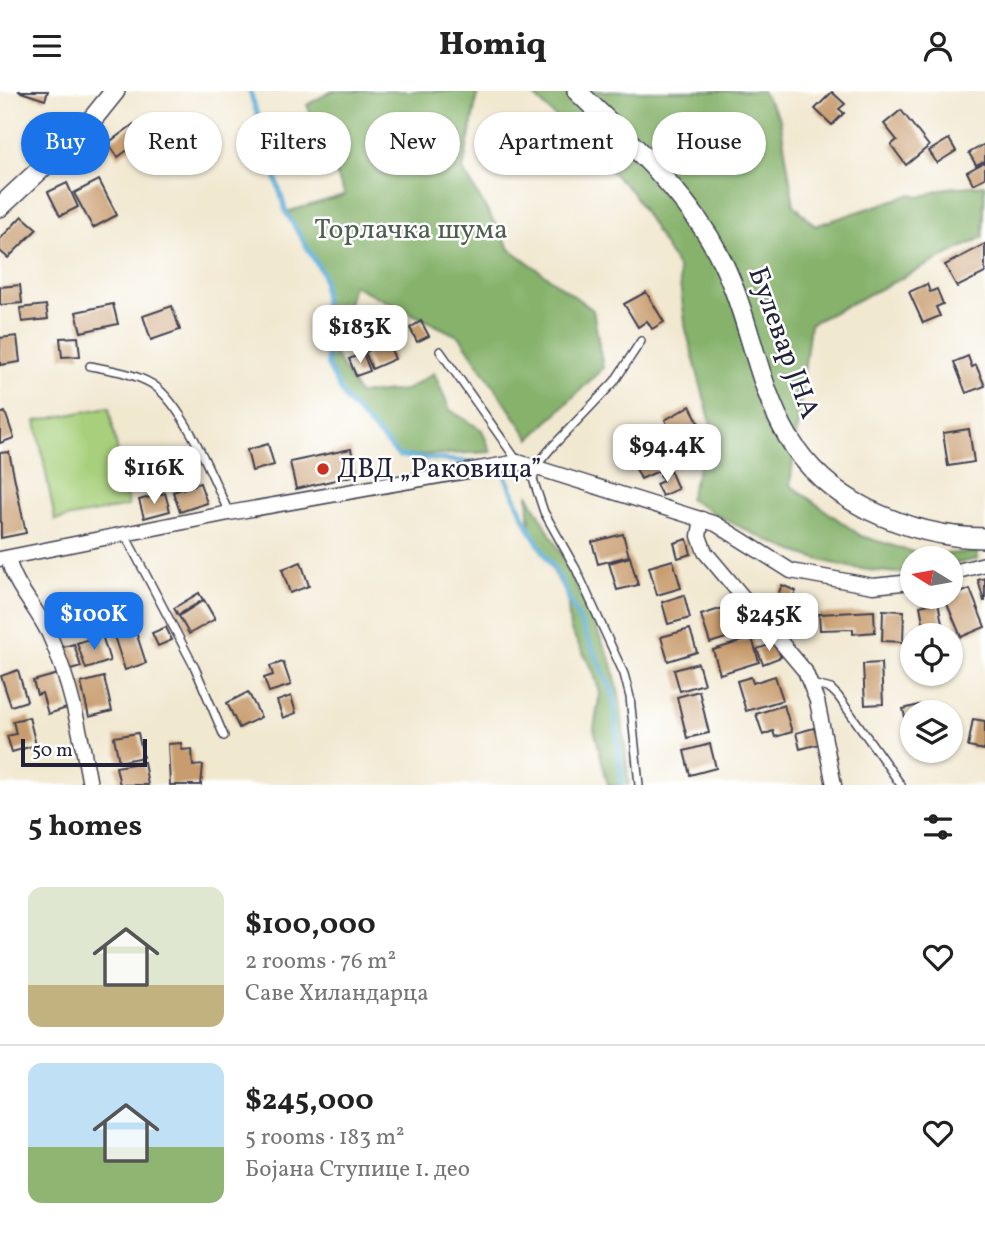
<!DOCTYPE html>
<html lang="en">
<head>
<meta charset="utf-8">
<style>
	:root { --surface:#fff; --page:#f6f6f6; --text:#222; --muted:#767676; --line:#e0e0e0; --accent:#1a73e8 }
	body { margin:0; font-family:Vollkorn,serif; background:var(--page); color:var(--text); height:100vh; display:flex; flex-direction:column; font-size:26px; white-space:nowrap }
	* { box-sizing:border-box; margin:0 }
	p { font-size:23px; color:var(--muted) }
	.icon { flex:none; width:38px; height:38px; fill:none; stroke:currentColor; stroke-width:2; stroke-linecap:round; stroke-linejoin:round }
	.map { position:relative; height:694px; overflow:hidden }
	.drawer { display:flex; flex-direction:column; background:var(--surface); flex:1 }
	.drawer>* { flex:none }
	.banner { position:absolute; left:21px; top:21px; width:943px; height:63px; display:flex; gap:14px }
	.needle { width:46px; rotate:281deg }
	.buttons { position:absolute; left:900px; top:455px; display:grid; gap:14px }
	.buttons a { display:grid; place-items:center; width:63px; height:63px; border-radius:50%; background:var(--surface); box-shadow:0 2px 5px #0004; font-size:35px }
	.scale { position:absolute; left:21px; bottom:18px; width:126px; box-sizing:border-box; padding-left:7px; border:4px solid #22223b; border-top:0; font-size:19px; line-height:24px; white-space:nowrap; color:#22223b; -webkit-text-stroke:5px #fff; paint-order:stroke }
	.price { position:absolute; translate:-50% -60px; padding:0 16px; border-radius:14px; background:#fff; color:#222; font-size:23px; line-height:46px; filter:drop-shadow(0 2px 4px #0008) }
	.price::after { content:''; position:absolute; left:50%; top:42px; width:21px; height:16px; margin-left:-10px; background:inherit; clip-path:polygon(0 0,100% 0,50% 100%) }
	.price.current { background:var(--accent); color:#fff }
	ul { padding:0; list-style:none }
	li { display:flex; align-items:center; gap:21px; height:175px; padding:0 28px }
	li+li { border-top:2px solid var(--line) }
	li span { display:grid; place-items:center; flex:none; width:196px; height:140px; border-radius:14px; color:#555 }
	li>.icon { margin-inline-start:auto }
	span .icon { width:84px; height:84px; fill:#fffc; stroke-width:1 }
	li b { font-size:30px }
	h2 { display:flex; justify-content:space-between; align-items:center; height:84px; padding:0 28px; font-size:30px }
	.tag { padding:0 24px; border-radius:32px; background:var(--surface); box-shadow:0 2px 5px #0004; font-size:24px; line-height:63px }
	.tag.current { background:var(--accent); color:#fff }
	header { display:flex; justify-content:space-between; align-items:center; height:91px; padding:0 28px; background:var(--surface); font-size:32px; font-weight:800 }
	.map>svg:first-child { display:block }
	.green { fill:#a8d07c; stroke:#65795c; stroke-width:2 }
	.forest { fill:#86b26c; stroke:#546a54; stroke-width:2 }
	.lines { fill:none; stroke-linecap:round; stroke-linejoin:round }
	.stream { stroke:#5cadd7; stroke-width:5 }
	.building { fill:#c89c6e }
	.service-casing { stroke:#414051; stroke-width:10 }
	.minor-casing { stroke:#414051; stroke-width:17 }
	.secondary-casing { stroke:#414051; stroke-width:22 }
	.service { stroke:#fff; stroke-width:7 }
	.minor { stroke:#fff; stroke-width:14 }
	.secondary { stroke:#fff; stroke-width:19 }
	.poi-dot { fill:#c8321e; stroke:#fff; stroke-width:2.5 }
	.labels { text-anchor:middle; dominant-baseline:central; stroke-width:5; stroke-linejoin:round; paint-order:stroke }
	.park-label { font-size:28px; fill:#515f52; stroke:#fff }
	.street-label { font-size:28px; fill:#22223b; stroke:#fff }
	.poi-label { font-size:28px; fill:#22223b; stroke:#fff; text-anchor:start }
</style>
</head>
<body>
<header><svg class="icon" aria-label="menu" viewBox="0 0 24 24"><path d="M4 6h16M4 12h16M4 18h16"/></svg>Homiq<svg class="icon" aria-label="person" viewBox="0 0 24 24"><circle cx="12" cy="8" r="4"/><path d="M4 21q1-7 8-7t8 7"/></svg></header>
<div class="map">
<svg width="985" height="694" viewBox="0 0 985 694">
	<rect width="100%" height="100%" fill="#fff"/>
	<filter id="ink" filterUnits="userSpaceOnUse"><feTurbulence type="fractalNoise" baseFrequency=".0143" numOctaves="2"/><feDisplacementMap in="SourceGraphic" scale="14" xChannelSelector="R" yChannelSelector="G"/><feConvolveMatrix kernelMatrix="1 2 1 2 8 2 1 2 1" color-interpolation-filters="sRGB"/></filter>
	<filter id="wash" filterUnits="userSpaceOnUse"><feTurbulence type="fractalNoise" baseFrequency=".00686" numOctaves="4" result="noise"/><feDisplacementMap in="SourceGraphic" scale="28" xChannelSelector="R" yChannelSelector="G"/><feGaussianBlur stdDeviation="1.57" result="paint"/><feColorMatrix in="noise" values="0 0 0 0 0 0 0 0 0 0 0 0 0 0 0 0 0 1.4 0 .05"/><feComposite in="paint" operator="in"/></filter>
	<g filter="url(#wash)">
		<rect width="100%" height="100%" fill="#f1e8d0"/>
		<path class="green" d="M109,316L128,415L55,429L36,330Z"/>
		<g class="forest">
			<path d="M332,0H478L463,79L510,158L593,219L603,277L530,348L460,246L353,194L335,264L359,303L406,299L434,282L450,319L482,339L491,361L399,365L346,309L328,275L323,183L286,121L345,104L307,14Z"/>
			<path d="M529,0H762L780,28L794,114L815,135L912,103L920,106L947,97L985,94L983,146L810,233L790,394L861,445L923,464L977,461L978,468L950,474V467H912V482C827,482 761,450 689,408L712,336L686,239L678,177L632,101Z"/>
			<path d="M528,403L559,459L612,572L620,608L629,694H608L594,638L600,602L593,580L570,538L567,505L530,439Z"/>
		</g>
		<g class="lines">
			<g class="stream">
				<path d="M250,0L286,121L323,183L328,275L346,309L399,365L483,372"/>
				<path d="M501,376L530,439L560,488L613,602L622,694"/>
			</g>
		</g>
		<g id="blocks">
			<g class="building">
				<path d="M18,0H48L45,9Z"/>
				<path d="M832,1L845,13L839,18L844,22L832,34L815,18Z"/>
				<path d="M901,19L929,55L906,74L891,54L897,49L884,33Z"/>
				<path d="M134,33L144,47L118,66L108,52Z"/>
				<path d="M949,48L956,60L937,72L929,60Z"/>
				<path d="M985,53V70L976,74L969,62Z"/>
				<path d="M985,71V87L973,93L967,81Z"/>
				<path d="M99,89L117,124L93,137L74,102Z"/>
				<path d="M67,92L78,116L60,125L48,101Z"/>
				<path d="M22,125L37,138L8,167L0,160V148Z"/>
				<path d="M985,153V182L957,196L945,174Z"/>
				<path d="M927,193L930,201L937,198L943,213L936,216L940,225L923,232L909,201Z"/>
				<path d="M20,194L22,212L0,214V196Z"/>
				<path d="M646,201L664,231L652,238L647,230L638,236L624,213Z"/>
				<path d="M113,213L118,233L81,241L76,221Z"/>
				<path d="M46,214L48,228L22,231L20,217Z"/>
				<path d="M172,215L180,239L151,249L143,225Z"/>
				<path d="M421,230L429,245L417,251L410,237Z"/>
				<path d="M17,245L20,271L0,274V247Z"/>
				<path d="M78,246L80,265L62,266L60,247Z"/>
				<path d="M388,251L395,268L372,278L365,261Z"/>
				<path d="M363,262L370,280L356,285L349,268Z"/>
				<path d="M968,265L972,276L976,274L985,295L966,302L954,271Z"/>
				<path d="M690,315L701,336L675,349L665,329Z"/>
				<path d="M5,321L14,347L0,352V323Z"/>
				<path d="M969,338L974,371L948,375L943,342Z"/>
				<path d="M649,349L663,378L641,388L627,359Z"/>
				<path d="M268,353L274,374L252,380L247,359Z"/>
				<path d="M351,358L357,384L296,398L290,371Z"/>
				<path d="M9,361L26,442L1,447L0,362Z"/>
				<path d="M670,379L678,398L662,405L656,393L663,390L660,384Z"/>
				<path d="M200,392L207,412L180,421L173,401Z"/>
				<path d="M165,402L170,420L144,427L139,409Z"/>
				<path d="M623,443L629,465L598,473L592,451Z"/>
				<path d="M687,448L691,463L678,467L674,452Z"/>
				<path d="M630,466L638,494L617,499L609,472Z"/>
				<path d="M673,469L681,497L657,504L649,476Z"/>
				<path d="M301,471L309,495L290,502L282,478Z"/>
				<path d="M985,487V510H984L978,489Z"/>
				<path d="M782,494L796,500L788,519L774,513Z"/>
				<path d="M970,498L985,536L961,546L945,508Z"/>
				<path d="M199,502L203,509L178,524L174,517Z"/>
				<path d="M684,504L690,527L668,533L662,511Z"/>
				<path d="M204,509L215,528L189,543L179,525Z"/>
				<path d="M938,511L943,538L925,541L920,515Z"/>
				<path d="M726,516L735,544L710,552L701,524Z"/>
				<path d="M883,519L904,520L903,551L882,550Z"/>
				<path d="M874,520L875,541L853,543V538L820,539L819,523Z"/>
				<path d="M134,535L146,572L125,579L113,542Z"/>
				<path d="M166,536L172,549L158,555L152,542Z"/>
				<path d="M690,538L697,561L668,570L661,546Z"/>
				<path d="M102,544L110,570L86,578L77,552Z"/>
				<path d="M752,547L759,571L720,583L713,559Z"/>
				<path d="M775,552L781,566L763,573L757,558Z"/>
				<path d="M74,553L81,576L67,580L60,557Z"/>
				<path d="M283,571L291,594L269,601L264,587L273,584L270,575Z"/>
				<path d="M698,572L704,593L680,600L674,579Z"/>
				<path d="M881,572L883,613L865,614L863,573Z"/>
				<path d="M18,579L27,610L11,615L1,585Z"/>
				<path d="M58,583L67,617L48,623L42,602L37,604L33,590Z"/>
				<path d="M775,585L783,609L746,620L737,590L751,586L753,592Z"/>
				<path d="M104,586L112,620L89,626L81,592Z"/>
				<path d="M699,600L709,642L687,647L677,606Z"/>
				<path d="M248,601L261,626L239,637L227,612Z"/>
				<path d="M291,605L296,622L283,627L277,610Z"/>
				<path d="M784,614L792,641L775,646L773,640L763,644L756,623Z"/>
				<path d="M919,614L920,621H912V628L906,630L903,618Z"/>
				<path d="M29,626L36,654L12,661L7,645L16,643L13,630Z"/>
				<path d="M973,628L985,630V659L968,656Z"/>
				<path d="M814,637L819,653L800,658L796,642Z"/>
				<path d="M138,642L143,666L119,671L114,646Z"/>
				<path d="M181,652L182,659L192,658L193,675L203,674L201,694H170L168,653Z"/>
				<path d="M710,653L716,677L690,684L684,660Z"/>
				<path d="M144,671L148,694H120L116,676Z"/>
			</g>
		</g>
	</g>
	<g filter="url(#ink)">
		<use href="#blocks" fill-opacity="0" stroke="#414051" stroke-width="2"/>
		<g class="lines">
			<defs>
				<g id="service">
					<path d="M440,260L518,371"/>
					<path d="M90,275C111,279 133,282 152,293C184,314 213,387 229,422"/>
					<path d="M125,444L195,577L224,645"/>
					<path d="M812,593L831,598L838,605L901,694"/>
					<path d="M639,694L630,606L624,583L576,478L544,421L533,388L537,374L551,357L614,291L641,250"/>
				</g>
				<g id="minor">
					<path d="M702,428L699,445L705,461L805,580L817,610L834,694"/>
					<path d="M8,467C14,495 37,517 49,543C70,589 81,644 90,694"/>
					<path d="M0,468L229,422L518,371L716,433L791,480L873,495L912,491"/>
					<path d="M950,482L985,473"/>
				</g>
				<g id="secondary">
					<path d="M577,0C623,45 675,91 709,146C770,247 747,357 867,418C904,436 943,447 985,447"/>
					<path d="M0,116L86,36L115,0"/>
				</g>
			</defs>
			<use href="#service" class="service-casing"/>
			<use href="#minor" class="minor-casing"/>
			<use href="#secondary" class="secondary-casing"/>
			<use href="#service" class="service"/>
			<use href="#minor" class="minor"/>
			<use href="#secondary" class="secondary"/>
		</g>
	</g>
	<circle class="poi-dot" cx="323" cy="378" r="7"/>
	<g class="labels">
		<g class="park-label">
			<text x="411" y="139">Торлачка шума</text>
		</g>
		<g class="street-label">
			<text transform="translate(783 252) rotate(70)">Булевар ЈНА</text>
		</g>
		<g class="poi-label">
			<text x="337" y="378">ДВД „Раковица”</text>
		</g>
	</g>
</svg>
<div class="buttons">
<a><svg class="needle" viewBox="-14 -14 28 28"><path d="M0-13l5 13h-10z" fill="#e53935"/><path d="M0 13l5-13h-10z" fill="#767676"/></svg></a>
<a><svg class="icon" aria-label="locate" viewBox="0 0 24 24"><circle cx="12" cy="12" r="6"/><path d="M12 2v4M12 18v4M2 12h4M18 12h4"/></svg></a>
<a><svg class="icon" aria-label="layers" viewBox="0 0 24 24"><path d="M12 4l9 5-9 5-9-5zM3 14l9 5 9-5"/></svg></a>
</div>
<div class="scale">50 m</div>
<b class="price" style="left:360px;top:274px">$183K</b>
<b class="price" style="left:667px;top:393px">$94.4K</b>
<b class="price" style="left:154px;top:415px">$116K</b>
<b class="price current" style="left:94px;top:561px">$100K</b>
<b class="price" style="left:769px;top:562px">$245K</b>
<div class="banner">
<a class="tag current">Buy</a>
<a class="tag">Rent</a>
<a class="tag">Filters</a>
<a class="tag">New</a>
<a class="tag">Apartment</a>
<a class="tag">House</a>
</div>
</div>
<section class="drawer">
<h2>5 homes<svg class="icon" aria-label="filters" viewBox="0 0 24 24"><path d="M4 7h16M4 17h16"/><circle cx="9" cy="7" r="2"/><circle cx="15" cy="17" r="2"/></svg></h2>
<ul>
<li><span style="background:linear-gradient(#dfe7d0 70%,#c2b280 0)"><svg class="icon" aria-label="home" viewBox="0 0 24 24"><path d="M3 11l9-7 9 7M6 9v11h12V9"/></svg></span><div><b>$100,000</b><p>2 rooms · 76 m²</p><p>Саве Хиландарца</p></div><svg class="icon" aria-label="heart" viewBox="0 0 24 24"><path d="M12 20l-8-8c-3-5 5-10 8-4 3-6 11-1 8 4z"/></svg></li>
<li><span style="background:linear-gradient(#bfe0f5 60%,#8fb573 0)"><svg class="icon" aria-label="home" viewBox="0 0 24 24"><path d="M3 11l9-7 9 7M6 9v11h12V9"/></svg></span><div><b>$245,000</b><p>5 rooms · 183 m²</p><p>Бојана Ступице 1. део</p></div><svg class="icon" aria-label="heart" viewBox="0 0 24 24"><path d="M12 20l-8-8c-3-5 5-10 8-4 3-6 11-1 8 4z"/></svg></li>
</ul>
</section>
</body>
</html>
